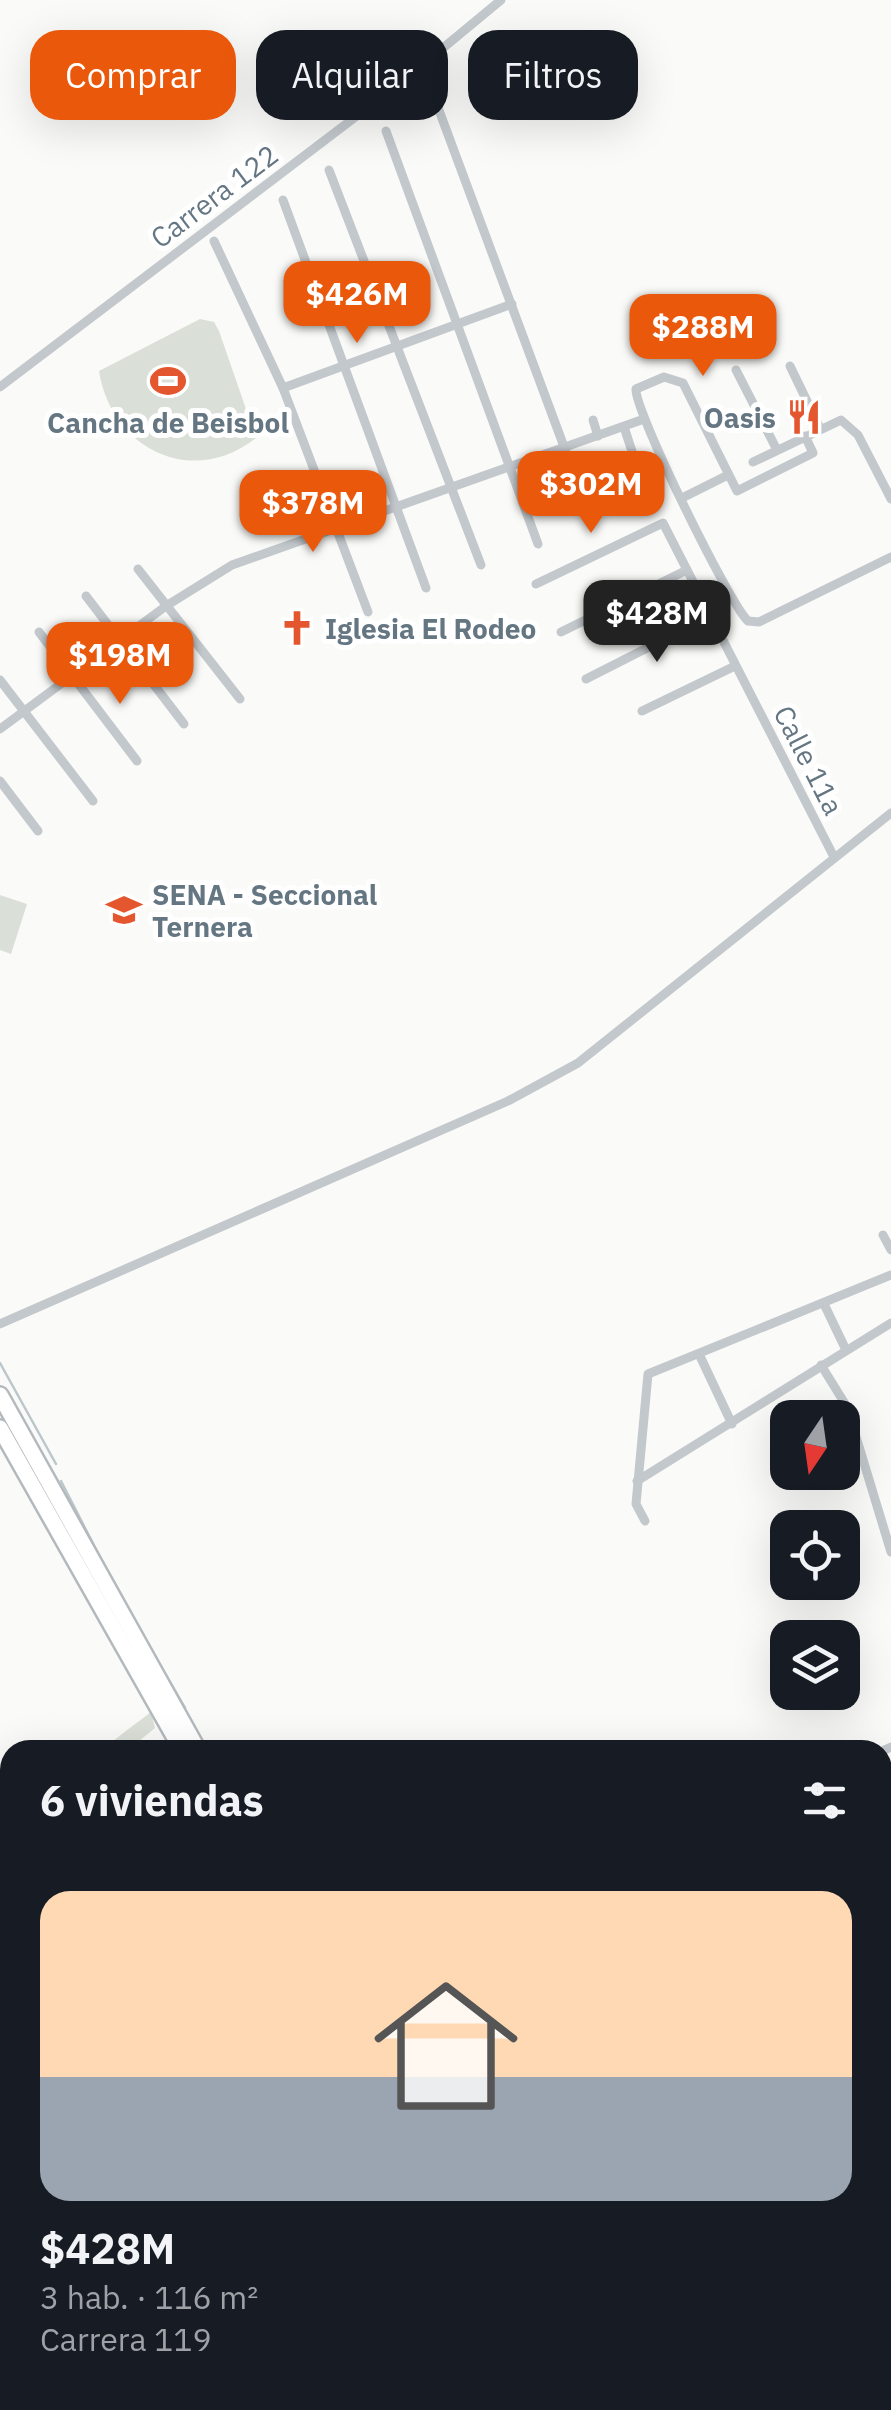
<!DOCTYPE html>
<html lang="es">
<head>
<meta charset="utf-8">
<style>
	:root { --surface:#171b24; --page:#20242c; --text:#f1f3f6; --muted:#9ea1a6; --line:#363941; --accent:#ea580c }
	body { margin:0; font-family:"IBM Plex Sans",sans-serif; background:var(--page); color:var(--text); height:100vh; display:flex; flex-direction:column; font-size:38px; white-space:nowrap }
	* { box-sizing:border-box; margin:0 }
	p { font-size:32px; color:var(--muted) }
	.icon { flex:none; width:55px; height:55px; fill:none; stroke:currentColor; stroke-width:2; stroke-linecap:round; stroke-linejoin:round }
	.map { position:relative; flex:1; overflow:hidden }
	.sheet { position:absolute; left:0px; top:1740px; width:892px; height:670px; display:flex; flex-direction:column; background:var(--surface); border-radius:30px 30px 0 0; box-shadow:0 10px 40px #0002 }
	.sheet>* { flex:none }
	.banner { position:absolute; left:30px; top:30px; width:832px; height:90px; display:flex; gap:20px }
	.needle { width:65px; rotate:193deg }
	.controls { position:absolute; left:770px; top:1400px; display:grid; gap:20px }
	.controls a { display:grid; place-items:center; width:90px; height:90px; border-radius:20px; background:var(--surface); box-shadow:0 10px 40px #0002; font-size:50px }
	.price { position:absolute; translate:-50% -85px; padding:0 22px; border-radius:20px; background:var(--accent); color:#fff; font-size:32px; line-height:65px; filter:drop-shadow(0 2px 5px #0008) }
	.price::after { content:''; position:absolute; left:50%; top:60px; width:30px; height:22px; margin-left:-15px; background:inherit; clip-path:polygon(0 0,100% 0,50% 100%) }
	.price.selected { background:#222; color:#fff }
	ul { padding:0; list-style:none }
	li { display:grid; align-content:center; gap:20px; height:530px; padding:0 40px }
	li+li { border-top:2px solid var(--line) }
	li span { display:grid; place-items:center; height:310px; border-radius:30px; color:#555 }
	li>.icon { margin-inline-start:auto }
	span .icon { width:180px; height:180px; fill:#fffc; stroke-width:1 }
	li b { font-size:42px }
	h2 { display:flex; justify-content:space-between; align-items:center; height:120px; padding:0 40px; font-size:42px }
	.chip { padding:0 35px; border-radius:30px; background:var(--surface); box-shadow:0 10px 40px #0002; font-size:35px; line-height:90px }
	.chip.selected { background:var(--accent); color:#fff }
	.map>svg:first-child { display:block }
	.green { fill:#dadfd7 }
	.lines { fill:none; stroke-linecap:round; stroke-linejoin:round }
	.stream { stroke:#bbc7cb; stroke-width:2.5 }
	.highway-casing { stroke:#b4b9bd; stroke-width:20 }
	.street { stroke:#c3c8cc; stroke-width:9 }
	.highway { stroke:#fff; stroke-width:15 }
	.labels { text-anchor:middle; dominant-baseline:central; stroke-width:10; stroke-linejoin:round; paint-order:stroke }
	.street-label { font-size:28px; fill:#657683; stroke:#fff }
	.poi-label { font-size:28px; font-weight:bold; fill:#657683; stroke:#fff; text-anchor:start }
</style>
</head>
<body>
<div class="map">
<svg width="891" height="2410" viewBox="0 0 891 2410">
	<rect width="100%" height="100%" fill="#fafaf8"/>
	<g class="green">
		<path d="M200,319L214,322L219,331L256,438C191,489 111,448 99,371Z"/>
		<path d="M0,895L27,904L11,954L0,950Z"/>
		<path d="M151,1712L155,1728L128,1750H101Z"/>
	</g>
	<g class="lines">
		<g class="stream">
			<path d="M0,1363L56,1464"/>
			<path d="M61,1481L108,1573"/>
			<path d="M136,1624L185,1708"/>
			<path d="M134,2410L143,2400"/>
		</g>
		<defs>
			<g id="highway">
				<path d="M0,1395L198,1750"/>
				<path d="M0,1428L182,1750"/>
				<path d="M564,2400L571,2410"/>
				<path d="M582,2400L590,2410"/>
			</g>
		</defs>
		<use href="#highway" class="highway-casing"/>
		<g class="street">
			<path d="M427,78L592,522"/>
			<path d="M386,131L538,544"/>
			<path d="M329,170L481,565"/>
			<path d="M283,200L426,588"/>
			<path d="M214,241L283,388L368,612"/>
			<path d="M790,366L820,428"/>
			<path d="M736,370L777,450"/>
			<path d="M0,387L408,77L501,0"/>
			<path d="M283,388L512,304"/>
			<path d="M593,420L598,436"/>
			<path d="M624,427L651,509"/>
			<path d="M805,436L813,453L737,491L683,383L664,377L636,389C634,410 731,607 748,621L759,622L891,557"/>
			<path d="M753,462L841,420L858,435L891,499"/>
			<path d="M682,498L728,475"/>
			<path d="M138,569L240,699"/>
			<path d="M536,584L663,523L834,857"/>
			<path d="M86,596L184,724"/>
			<path d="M39,632L137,761"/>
			<path d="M561,632L687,570"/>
			<path d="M586,679L710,616"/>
			<path d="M0,680L93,801"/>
			<path d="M642,711L735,666"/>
			<path d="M0,729L166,606L232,565L644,419"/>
			<path d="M0,781L38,831"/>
			<path d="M883,1235L891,1250"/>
			<path d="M824,1304L846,1350"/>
			<path d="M0,1324L508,1101L578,1063L891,813"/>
			<path d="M699,1354L732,1424"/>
			<path d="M821,1365L847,1407L891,1552"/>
			<path d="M637,1481L891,1323"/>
			<path d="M645,1521L636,1504L648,1374L891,1275"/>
			<path d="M882,1751L891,1747"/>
			<path d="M882,1865L891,1861"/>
			<path d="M882,2123L891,2120"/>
			<path d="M0,2261L10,2271"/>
			<path d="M882,2312L891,2318"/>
			<path d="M0,2322L9,2337"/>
			<path d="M194,2400L200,2410"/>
			<path d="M240,2400L246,2410"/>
			<path d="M289,2400L295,2410"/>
			<path d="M339,2400L345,2410"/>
			<path d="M385,2400L391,2410"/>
			<path d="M150,2406L152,2410"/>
			<path d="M49,2410L56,2400"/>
			<path d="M405,2410L420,2400"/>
		</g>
		<use href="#highway" class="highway"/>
	</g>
	<defs>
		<symbol id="stadium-bare" viewBox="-9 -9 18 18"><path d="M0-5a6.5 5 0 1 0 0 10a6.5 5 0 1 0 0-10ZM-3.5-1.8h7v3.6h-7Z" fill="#e4572e" stroke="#fff" stroke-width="2.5" paint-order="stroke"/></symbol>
		<symbol id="restaurant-bare" viewBox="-9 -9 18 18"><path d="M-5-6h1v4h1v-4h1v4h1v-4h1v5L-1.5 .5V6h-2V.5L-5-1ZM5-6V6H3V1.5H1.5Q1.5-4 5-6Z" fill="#e4572e" stroke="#fff" stroke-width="2.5" paint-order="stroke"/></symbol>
		<symbol id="church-bare" viewBox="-9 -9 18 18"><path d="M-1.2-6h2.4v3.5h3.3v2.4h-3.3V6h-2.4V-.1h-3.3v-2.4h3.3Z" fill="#e4572e" stroke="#fff" stroke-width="2.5" paint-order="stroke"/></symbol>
		<symbol id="university-bare" viewBox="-9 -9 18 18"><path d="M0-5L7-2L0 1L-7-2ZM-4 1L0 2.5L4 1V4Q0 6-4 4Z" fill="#e4572e" stroke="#fff" stroke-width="2.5" paint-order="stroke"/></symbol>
	</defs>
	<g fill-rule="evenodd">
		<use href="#stadium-bare" x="143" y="356" width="50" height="50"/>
		<use href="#restaurant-bare" x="779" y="392" width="50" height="50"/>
		<use href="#church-bare" x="272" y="603" width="50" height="50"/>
		<use href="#university-bare" x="99" y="885" width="50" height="50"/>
	</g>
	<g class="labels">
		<g class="street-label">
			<text transform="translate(214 196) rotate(-37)">Carrera 122</text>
			<text transform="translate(809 760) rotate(63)">Calle 11a</text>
		</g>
		<g class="poi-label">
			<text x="776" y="417" text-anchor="end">Oasis</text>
			<text x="168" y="422" text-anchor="middle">Cancha de Beisbol</text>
			<text x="325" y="628">Iglesia El Rodeo</text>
			<text x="152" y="894">SENA - Seccional<tspan x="152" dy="32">Ternera</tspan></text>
		</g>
	</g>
</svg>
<div class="controls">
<a><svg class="needle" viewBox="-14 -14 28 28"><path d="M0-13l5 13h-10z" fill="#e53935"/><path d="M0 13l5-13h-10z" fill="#9ea1a6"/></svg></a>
<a><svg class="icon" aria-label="locate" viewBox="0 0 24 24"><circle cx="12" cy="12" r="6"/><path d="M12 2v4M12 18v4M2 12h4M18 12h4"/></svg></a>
<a><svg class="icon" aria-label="layers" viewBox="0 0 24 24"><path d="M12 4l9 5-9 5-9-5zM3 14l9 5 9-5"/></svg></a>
</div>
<b class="price" style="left:357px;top:346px">$426M</b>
<b class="price" style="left:703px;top:379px">$288M</b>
<b class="price" style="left:591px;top:536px">$302M</b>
<b class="price" style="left:313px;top:555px">$378M</b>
<b class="price selected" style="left:657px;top:665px">$428M</b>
<b class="price" style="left:120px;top:707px">$198M</b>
<div class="banner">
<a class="chip selected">Comprar</a>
<a class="chip">Alquilar</a>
<a class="chip">Filtros</a>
</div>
<section class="sheet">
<h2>6 viviendas<svg class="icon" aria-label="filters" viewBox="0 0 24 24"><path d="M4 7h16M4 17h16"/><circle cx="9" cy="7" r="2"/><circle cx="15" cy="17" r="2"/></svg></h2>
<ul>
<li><span style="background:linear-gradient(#ffd9b3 60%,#9aa5b1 0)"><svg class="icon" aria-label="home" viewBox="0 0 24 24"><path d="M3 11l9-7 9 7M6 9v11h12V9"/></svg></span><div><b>$428M</b><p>3 hab. · 116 m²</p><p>Carrera 119</p></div></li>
</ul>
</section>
</div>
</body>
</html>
